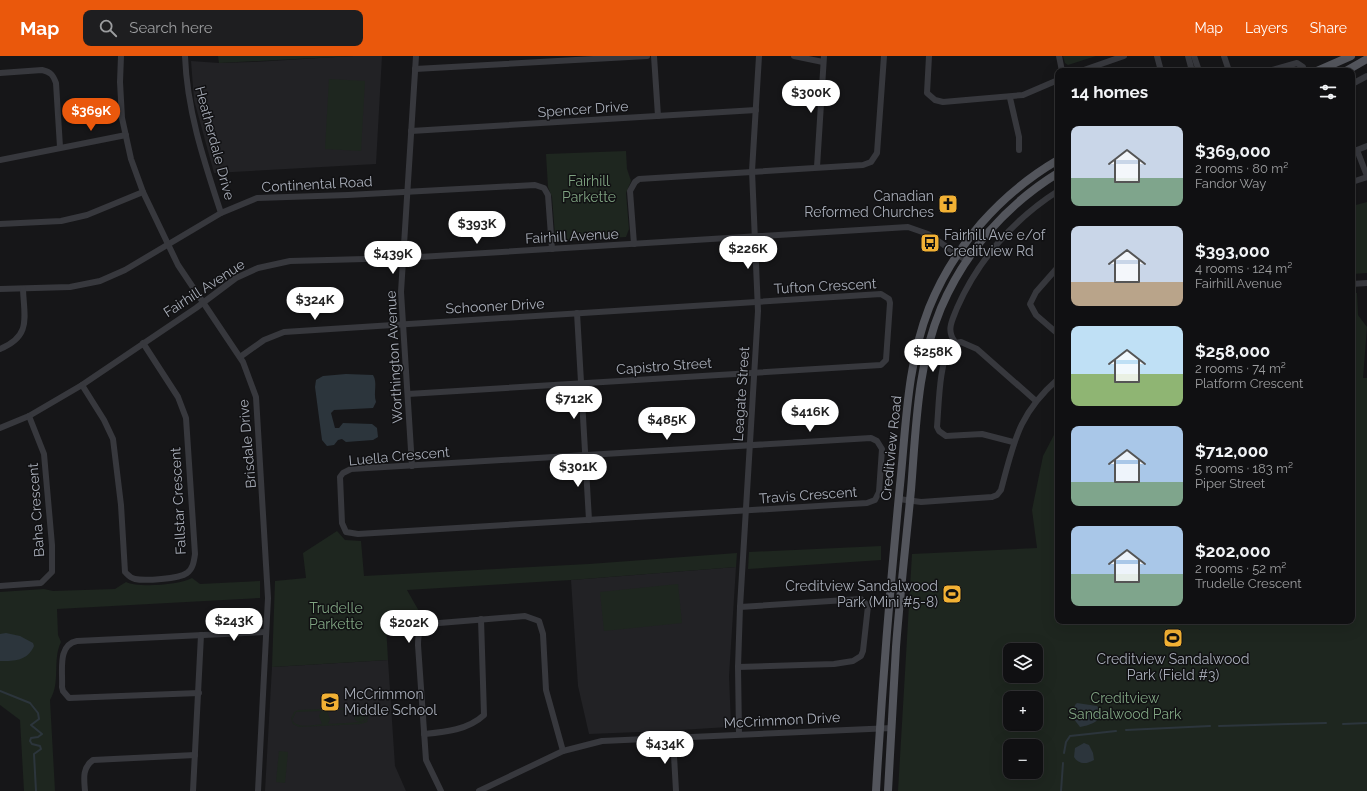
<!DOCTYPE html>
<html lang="en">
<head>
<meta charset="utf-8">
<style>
	:root { --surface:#101012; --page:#1e1e20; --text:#f1f3f6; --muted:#9c9d9f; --line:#303032; --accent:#ea580c }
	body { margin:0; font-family:Raleway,sans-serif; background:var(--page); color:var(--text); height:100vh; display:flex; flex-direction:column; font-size:15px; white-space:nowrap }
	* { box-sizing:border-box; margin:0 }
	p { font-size:13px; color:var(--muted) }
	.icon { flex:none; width:22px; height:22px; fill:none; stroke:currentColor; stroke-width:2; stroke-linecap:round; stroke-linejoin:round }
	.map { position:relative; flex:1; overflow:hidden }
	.details { position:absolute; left:1055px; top:12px; width:300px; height:556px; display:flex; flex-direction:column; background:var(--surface); border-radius:8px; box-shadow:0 4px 16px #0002,0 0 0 1px var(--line) }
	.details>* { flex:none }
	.buttons { position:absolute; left:1003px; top:587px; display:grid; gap:8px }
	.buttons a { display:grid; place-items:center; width:40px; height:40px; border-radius:8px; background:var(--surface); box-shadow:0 4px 16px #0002,0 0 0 1px var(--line); font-size:20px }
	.price { position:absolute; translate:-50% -34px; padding:0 9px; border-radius:14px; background:#fff; color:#222; font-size:13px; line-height:26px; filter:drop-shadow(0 1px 2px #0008) }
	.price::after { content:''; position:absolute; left:50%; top:24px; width:12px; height:9px; margin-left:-6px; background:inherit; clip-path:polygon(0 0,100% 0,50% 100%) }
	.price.on { background:var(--accent); color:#fff }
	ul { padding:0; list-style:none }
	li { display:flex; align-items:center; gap:12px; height:100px; padding:0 16px }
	li span { display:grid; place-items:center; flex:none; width:112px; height:80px; border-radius:8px; color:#555 }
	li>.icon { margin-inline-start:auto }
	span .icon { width:48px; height:48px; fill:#fffc; stroke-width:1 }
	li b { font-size:17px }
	h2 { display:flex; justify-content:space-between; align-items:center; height:48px; padding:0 16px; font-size:17px }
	header { display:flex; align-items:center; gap:24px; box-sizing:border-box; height:56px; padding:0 20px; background:var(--accent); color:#fff }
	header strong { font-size:19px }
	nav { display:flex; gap:22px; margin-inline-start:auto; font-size:14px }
	.search { width:280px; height:36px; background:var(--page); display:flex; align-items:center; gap:10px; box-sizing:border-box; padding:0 14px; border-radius:8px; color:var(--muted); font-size:15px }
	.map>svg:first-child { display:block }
	.built { fill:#222225 }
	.green { fill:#1e261f; fill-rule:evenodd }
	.water { fill:#2c353c }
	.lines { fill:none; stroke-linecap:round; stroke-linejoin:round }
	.stream { stroke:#2c353c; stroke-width:2 }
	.minor { stroke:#37383d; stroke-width:6 }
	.major { stroke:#53555c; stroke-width:8 }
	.labels { text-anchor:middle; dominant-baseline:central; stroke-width:3; stroke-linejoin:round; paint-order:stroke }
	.street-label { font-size:14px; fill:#a8adb8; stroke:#111113 }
	.park-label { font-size:14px; fill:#7fa381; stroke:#111113 }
	.poi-label { font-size:14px; fill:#a8adb8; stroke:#111113; text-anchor:end }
</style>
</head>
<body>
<header>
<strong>Map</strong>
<div class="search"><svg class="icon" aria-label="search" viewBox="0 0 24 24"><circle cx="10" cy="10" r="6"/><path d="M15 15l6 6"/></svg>Search here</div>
<nav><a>Map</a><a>Layers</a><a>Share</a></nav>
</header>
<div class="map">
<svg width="1367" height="735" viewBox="0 0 1367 735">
	<rect width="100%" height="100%" fill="#161618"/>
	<g class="built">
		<path d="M353,0H382L376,108L214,117L194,44L191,5L219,7L252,6Z"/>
		<path d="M736,511L729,620L731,669L728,671L665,675L589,678L578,630L571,524Z"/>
		<path d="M388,604L395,710L406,735H265L272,611Z"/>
	</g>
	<g class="green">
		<path d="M218,0H353L219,7Z"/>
		<path d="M1063,0H1096L1068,9L1065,7Z"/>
		<path d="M329,23L365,25L361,95L325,93Z"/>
		<path d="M626,95L627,113L631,125L626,137L629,173L626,181L558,185L555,179L552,141L548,131L546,98Z"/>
		<path d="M1367,146V217L1352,218V150Z"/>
		<path d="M1352,237H1357L1358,259L1367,271L1363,322H1367V735H898L912,498L1037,492L1032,454L1043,400L1055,377L1058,374V565H1352ZM1010,594H1036V620H1010ZM1010,642H1036V668H1010ZM1010,690H1036V716H1010Z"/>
		<path d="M337,475L345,484L361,485L364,520L589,508L737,497L736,511L571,524L407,534L424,564L416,570L410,566L386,568L388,604L272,611L275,525L306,522L303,497Z"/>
		<path d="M881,490V504L748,513L749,496Z"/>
		<path d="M192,522L200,528L260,525V542L57,553L58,579L61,586C52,604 61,626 50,644L55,735H24L20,664L0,649V536L44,533L53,535L115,533L126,526C138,532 180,529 192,522Z"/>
		<path d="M678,528L682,567L604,575L600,536Z"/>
		<path d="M361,651L366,653L369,658L367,666L361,668L299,671L293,668L291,663L294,656L298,654ZM362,653L368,659L366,664L363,666L328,668L330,663L327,654ZM321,655L319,660L322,668C313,669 297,673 292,664L296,656Z"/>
		<circle cx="360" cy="660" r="6"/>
		<path d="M279,695L288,696L285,727L276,726Z"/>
	</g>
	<g class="water">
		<path d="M346,318L373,319C378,327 373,336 376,346L373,352L334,354L331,357L335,372H339L343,367L372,368L377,372L378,381L373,384L346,386L342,383L338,384L334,389L327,390L322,384L315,331L316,324L323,320Z"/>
		<path d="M6,577L20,580L33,587L34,590C27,605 15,605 0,605V578Z"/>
		<path d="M1077,647L1097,650L1102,657C1099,667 1089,669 1080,671L1073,662L1075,649Z"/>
		<path d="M1084,687L1089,689L1093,697L1094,704C1086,709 1078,708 1074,701L1075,692Z"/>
	</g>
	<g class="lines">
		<g class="stream">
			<path d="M0,635L30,647L38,657L39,663L31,669L42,678L38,681L31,682L30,685L32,688L40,690L41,693L34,698L36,735"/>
			<path d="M1343,668L1367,667"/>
			<path d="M1219,670L1326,667"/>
			<path d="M1126,674L1210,670"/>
			<path d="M1064,697L1066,686L1070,680L1116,675"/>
			<path d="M1061,735L1063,707"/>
		</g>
		<g class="minor">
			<path d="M121,0L120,26L122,62L131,103L143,136L178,209L243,306L256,341L268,542L258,735"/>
			<path d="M185,0C187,55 204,105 221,157"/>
			<path d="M654,0L658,60"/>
			<path d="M794,0L823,6"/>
			<path d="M929,0L927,37L935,44L943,46L1023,39L1058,24"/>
			<path d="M1059,0L1062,15"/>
			<path d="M1157,0L1161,15"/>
			<path d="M1188,0L1192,15"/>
			<path d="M1194,0L1199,15"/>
			<path d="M1224,0L1229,15"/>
			<path d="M415,13L647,0"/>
			<path d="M1081,15L1124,0"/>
			<path d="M1269,15L1297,7L1303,11L1304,15"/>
			<path d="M0,17L42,14C51,16 53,19 56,27L60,91"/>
			<path d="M1352,28L1367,20"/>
			<path d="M1010,42L1019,81V94"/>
			<path d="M411,75L756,54"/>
			<path d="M1357,94L1367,120"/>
			<path d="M1352,96L1367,90"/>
			<path d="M0,104L126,79"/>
			<path d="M817,111L824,0"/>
			<path d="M1352,126L1367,121"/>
			<path d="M0,168L61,165L87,159L143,136"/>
			<path d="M634,188L630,135L635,126L639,123L863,109L871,106L877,97L884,0"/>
			<path d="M1058,211L1036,236L1030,248L1036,259L1058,278"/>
			<path d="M1352,228L1367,227"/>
			<path d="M0,233L70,231L100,225L125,214L221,157L257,142L348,139L535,129L544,132L548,139L552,193"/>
			<path d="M577,257L589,464"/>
			<path d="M955,286C946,274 952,265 957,252C978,204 1014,163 1058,135"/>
			<path d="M0,293C32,280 24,261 23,233"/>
			<path d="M240,301L264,284L284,276L881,238L889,243L890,247L886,304L881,309L408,338"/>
			<path d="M82,329L104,364L113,383L121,449L125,516C128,519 130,522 135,523C144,525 179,523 187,517C193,513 194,505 195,498L186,362L178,341L143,287"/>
			<path d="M0,372L29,360L82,329L196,252L236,222L258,212L290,205L403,202L908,171L928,178L967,205"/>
			<path d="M871,382L877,385L882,393L879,436L875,444L867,447L358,478L346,476L342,467L340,421L343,417L351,413Z"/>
			<path d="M1013,386L982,378L946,380L939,375L937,371C939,347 939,308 951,288L961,286L977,293L1036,345"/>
			<path d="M412,410L401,236L416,0"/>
			<path d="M899,443L921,446L992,441L997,439L1001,434C1014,386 1018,358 1058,323"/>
			<path d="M0,530L41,527L52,516V489L44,398L29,360"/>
			<path d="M738,611L834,608L853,605L861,600L863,595L868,550L861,543L740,551"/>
			<path d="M199,637L69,642L63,635L62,631C63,615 57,589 77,585L266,576"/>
			<path d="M424,678C445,676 468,674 484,659L481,563"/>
			<path d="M739,678L738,611L740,551L758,255L752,115L759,0"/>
			<path d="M673,682L676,735"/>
			<path d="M85,735C84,723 82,712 93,704L195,699"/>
			<path d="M193,735L201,579"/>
			<path d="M441,735L426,704L418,589C418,580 419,573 427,568L525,560L539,565L543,578L546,634L563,695"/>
			<path d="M479,735L563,695L602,685L892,672"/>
		</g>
		<g class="major">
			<path d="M1317,15L1351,0"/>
			<path d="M1346,15L1367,3"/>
			<path d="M876,735C882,633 890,531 900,429C906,370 907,308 929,252C954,190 1000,138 1058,104"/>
			<path d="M888,735C891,687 893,639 896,591C900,538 906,486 911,434C916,373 917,309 941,252C965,196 1006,149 1058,117"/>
		</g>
	</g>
	<defs>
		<symbol id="church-square" viewBox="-11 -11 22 22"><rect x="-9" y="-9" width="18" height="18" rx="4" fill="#f2b134" stroke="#111113"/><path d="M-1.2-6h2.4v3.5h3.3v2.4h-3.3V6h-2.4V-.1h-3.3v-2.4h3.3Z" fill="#111"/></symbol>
		<symbol id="bus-square" viewBox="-11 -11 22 22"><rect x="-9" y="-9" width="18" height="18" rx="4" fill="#f2b134" stroke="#111113"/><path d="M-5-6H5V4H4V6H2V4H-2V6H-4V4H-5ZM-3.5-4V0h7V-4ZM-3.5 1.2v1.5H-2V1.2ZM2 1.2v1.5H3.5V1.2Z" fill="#111"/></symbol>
		<symbol id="stadium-square" viewBox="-11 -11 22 22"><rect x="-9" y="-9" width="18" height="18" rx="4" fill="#f2b134" stroke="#111113"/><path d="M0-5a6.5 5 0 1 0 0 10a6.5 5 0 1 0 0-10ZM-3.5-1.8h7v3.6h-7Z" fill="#111"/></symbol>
		<symbol id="school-square" viewBox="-11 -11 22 22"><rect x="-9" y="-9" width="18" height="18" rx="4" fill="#f2b134" stroke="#111113"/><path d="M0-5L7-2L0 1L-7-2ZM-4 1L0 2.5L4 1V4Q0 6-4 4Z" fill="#111"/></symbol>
	</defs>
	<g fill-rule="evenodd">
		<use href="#church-square" x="937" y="137" width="22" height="22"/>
		<use href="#bus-square" x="919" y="176" width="22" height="22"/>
		<use href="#stadium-square" x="941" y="527" width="22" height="22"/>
		<use href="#stadium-square" x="1162" y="571" width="22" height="22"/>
		<use href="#school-square" x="319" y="635" width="22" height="22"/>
	</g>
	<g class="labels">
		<g class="street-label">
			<text transform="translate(583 53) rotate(-4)">Spencer Drive</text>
			<text transform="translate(215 87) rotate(75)">Heatherdale Drive</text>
			<text transform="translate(317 128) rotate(-3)">Continental Road</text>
			<text transform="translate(572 180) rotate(-3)">Fairhill Avenue</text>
			<text transform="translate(825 230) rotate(-3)">Tufton Crescent</text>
			<text transform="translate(204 232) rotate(-33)">Fairhill Avenue</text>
			<text transform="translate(495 250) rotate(-3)">Schooner Drive</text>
			<text transform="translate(394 301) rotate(-93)">Worthington Avenue</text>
			<text transform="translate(664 310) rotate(-4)">Capistro Street</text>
			<text transform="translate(741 338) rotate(-86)">Leagate Street</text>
			<text transform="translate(247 388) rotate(-95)">Brisdale Drive</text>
			<text transform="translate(891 392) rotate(-84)">Creditview Road</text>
			<text transform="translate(399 400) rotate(-5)">Luella Crescent</text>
			<text transform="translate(808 439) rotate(-4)">Travis Crescent</text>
			<text transform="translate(178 445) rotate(-93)">Fallstar Crescent</text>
			<text transform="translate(36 454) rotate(-94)">Baha Crescent</text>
			<text transform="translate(782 664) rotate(-3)">McCrimmon Drive</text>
		</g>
		<g class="park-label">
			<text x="589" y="125">Fairhill<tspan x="589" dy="16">Parkette</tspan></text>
			<text x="336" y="552">Trudelle<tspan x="336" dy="16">Parkette</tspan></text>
			<text x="1125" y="642">Creditview<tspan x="1125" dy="16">Sandalwood Park</tspan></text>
		</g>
		<g class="poi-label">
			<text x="934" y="140">Canadian<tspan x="934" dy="16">Reformed Churches</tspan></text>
			<text x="944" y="179" text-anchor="start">Fairhill Ave e/of<tspan x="944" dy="16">Creditview Rd</tspan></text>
			<text x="938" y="530">Creditview Sandalwood<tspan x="938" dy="16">Park (Mini #5-8)</tspan></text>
			<text x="1173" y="603" text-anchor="middle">Creditview Sandalwood<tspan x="1173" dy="16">Park (Field #3)</tspan></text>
			<text x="344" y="638" text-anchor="start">McCrimmon<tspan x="344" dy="16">Middle School</tspan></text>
		</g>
	</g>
</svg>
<div class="buttons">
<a><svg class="icon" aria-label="layers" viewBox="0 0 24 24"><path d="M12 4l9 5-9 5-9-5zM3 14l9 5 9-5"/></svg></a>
<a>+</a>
<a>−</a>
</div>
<b class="price" style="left:811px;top:58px">$300K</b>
<b class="price on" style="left:91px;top:76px">$369K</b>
<b class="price" style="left:477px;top:189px">$393K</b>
<b class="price" style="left:748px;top:214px">$226K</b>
<b class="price" style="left:393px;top:219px">$439K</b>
<b class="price" style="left:315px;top:265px">$324K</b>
<b class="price" style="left:933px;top:317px">$258K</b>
<b class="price" style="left:574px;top:364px">$712K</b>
<b class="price" style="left:810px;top:377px">$416K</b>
<b class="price" style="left:667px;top:385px">$485K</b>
<b class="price" style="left:578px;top:432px">$301K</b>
<b class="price" style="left:234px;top:586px">$243K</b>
<b class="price" style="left:409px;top:588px">$202K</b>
<b class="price" style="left:665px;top:709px">$434K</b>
<section class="details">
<h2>14 homes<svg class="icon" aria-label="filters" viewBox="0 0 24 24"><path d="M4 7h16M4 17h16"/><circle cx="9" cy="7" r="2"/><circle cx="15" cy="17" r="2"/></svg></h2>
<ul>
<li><span style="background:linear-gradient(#c9d6e8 65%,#7fa58c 0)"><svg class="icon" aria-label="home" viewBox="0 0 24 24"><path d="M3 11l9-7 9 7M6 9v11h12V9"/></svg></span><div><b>$369,000</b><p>2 rooms · 80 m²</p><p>Fandor Way</p></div></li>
<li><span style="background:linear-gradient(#c9d6e8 70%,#b9a48a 0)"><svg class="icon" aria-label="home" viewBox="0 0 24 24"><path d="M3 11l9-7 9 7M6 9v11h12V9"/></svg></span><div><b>$393,000</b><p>4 rooms · 124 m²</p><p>Fairhill Avenue</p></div></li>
<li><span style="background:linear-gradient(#bfe0f5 60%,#8fb573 0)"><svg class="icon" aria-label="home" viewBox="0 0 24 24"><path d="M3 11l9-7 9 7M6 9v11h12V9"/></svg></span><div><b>$258,000</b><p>2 rooms · 74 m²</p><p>Platform Crescent</p></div></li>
<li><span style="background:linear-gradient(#a9c7e8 70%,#7fa58c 0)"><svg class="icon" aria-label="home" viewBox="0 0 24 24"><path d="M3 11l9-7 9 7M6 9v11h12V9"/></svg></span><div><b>$712,000</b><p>5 rooms · 183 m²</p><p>Piper Street</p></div></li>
<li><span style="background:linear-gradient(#a9c7e8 60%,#7fa58c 0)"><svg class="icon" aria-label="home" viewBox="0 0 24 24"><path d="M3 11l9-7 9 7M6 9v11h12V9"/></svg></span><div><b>$202,000</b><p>2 rooms · 52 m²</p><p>Trudelle Crescent</p></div></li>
</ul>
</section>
</div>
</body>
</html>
